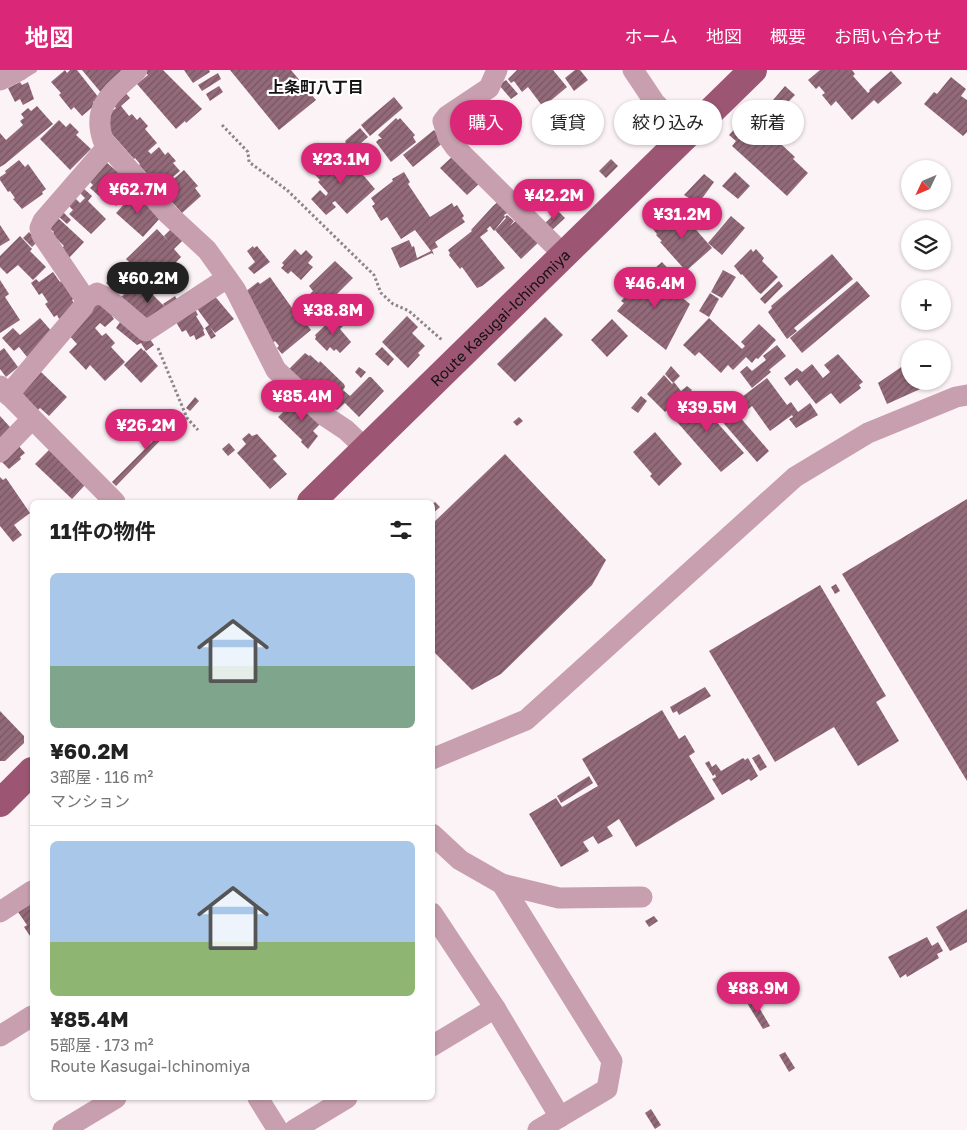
<!DOCTYPE html>
<html lang="ja">
<head>
<meta charset="utf-8">
<style>
	:root { --surface:#fff; --page:#f6f6f6; --text:#222; --muted:#767676; --line:#e0e0e0; --accent:#db2777 }
	body { margin:0; font-family:"Golos Text","Noto Sans JP",sans-serif; background:var(--page); color:var(--text); height:100vh; display:flex; flex-direction:column; font-size:19px; white-space:nowrap }
	* { box-sizing:border-box; margin:0 }
	p { font-size:16px; color:var(--muted) }
	.icon { flex:none; width:28px; height:28px; fill:none; stroke:currentColor; stroke-width:2; stroke-linecap:round; stroke-linejoin:round }
	.map { position:relative; flex:1; overflow:hidden }
	.panel { position:absolute; left:30px; top:430px; width:405px; height:600px; display:flex; flex-direction:column; background:var(--surface); border-radius:8px; box-shadow:0 1px 4px #0004 }
	.panel>* { flex:none }
	.guide { position:absolute; left:450px; top:30px; width:441px; height:45px; display:flex; gap:10px }
	.needle { width:32px; rotate:226deg }
	.controls { position:absolute; left:901px; top:90px; display:grid; gap:10px }
	.controls a { display:grid; place-items:center; width:50px; height:50px; border-radius:50%; background:var(--surface); box-shadow:0 1px 4px #0004; font-size:25px }
	.price { position:absolute; translate:-50% -42px; padding:0 11px; border-radius:18px; background:var(--accent); color:#fff; font-size:16px; line-height:32px; filter:drop-shadow(0 1px 2px #0008) }
	.price::after { content:''; position:absolute; left:50%; top:30px; width:15px; height:11px; margin-left:-8px; background:inherit; clip-path:polygon(0 0,100% 0,50% 100%) }
	.price.on { background:#222; color:#fff }
	ul { padding:0; list-style:none }
	li { display:grid; align-content:center; gap:10px; height:265px; padding:0 20px }
	li+li { border-top:1px solid var(--line) }
	li span { display:grid; place-items:center; height:155px; border-radius:8px; color:#555 }
	li>.icon { margin-inline-start:auto }
	span .icon { width:90px; height:90px; fill:#fffc; stroke-width:1 }
	li b { font-size:21px }
	h2 { display:flex; justify-content:space-between; align-items:center; height:60px; padding:0 20px; font-size:21px }
	.pill { padding:0 18px; border-radius:22px; background:var(--surface); box-shadow:0 1px 4px #0004; font-size:18px; line-height:45px }
	.pill.on { background:var(--accent); color:#fff }
	header { display:flex; align-items:center; gap:30px; box-sizing:border-box; height:70px; padding:0 25px; background:var(--accent); color:#fff }
	header strong { font-size:24px }
	nav { display:flex; gap:28px; margin-inline-start:auto; font-size:18px }
	.map>svg:first-child { display:block }
	.lines { fill:none; stroke-linecap:round; stroke-linejoin:round }
	.stream { stroke:#ca9eae; stroke-width:6 }
	.building { fill:url(#building-hatch) }
	.path { stroke:#8d8688; stroke-width:3; stroke-dasharray:2.5 2.5; stroke-linecap:butt }
	.minor { stroke:#c89fae; stroke-width:21 }
	.major { stroke:#9c5673; stroke-width:28 }
	.labels { text-anchor:middle; dominant-baseline:central; stroke-width:4.5; stroke-linejoin:round; paint-order:stroke }
	.street-label { font-size:15px; fill:#151213; stroke:#fff }
	.neighbourhood-label { font-size:16px; font-weight:bold; fill:#151213; stroke:#fff }
</style>
</head>
<body>
<header>
<strong>地図</strong>
<nav><a>ホーム</a><a>地図</a><a>概要</a><a>お問い合わせ</a></nav>
</header>
<div class="map">
<svg width="967" height="1060" viewBox="0 0 967 1060">
	<defs>
		<pattern id="building-hatch" width="6" height="6" patternUnits="userSpaceOnUse" patternTransform="scale(1.25)"><rect width="6" height="6" fill="#936a79"/><path d="M-1 1l2-2M0 6l6-6M5 7l2-2" fill="none" stroke="#775662"/></pattern>
	</defs>
	<rect width="100%" height="100%" fill="#fcf3f6"/>
	<g class="lines">
		<path class="stream" d="M24,6L34,0"/>
	</g>
	<g class="building">
		<path d="M65,0L67,3L70,0H77L99,28L93,32L95,35L82,46L74,37L71,40L59,25L61,23L51,12Z"/>
		<path d="M82,0H133L103,25Z"/>
		<path d="M143,0H163L202,39L186,53L185,51L176,59L137,14L148,5Z"/>
		<path d="M184,0H209L210,2L193,13Z"/>
		<path d="M230,0H291L316,30L279,60Z"/>
		<path d="M517,0H553L567,17L543,37L528,17L522,22L514,11L511,13L508,9Z"/>
		<path d="M575,0H580L588,10L574,21L565,8Z"/>
		<path d="M820,0H852L855,4L853,6L868,23L870,21L869,20L891,1L902,13L878,34L874,30L852,50L836,31L831,36L822,25L825,23L819,16L816,19L808,10Z"/>
		<path d="M218,3L221,9L202,21L198,15Z"/>
		<path d="M951,7L966,19L961,26L967,30V62L963,66L924,34L934,22L937,24Z"/>
		<path d="M506,10L518,24L511,29L499,15Z"/>
		<path d="M20,12L22,15L28,12L34,29L23,35L20,29L15,32L8,18Z"/>
		<path d="M219,16L223,22L210,31L206,24Z"/>
		<path d="M785,16L795,25L765,56L757,49Z"/>
		<path d="M123,20L130,28L121,36L129,46L132,44L137,50L140,47L148,56L145,59L157,73L148,81L151,84L159,77L165,85L168,82L176,91L173,93L180,101L160,118L139,95L140,94L135,88L134,89L103,54V49L116,38L111,32Z"/>
		<path d="M394,27L403,38L370,66L361,55Z"/>
		<path d="M37,36L53,54L5,94L0,97V63L6,70L23,55L20,51L24,48L21,44L28,38L31,41Z"/>
		<path d="M792,39L798,45L785,57L787,59L782,65L774,57Z"/>
		<path d="M396,48L398,50L400,48L415,65L413,67L416,72L391,92L376,72L379,69H382L378,65Z"/>
		<path d="M744,49L751,54L755,50L795,87L793,89L808,103L787,126L732,76L736,71L729,65Z"/>
		<path d="M59,50L66,57L70,53L79,62L76,65L91,79L70,100L40,69Z"/>
		<path d="M360,58L368,67L348,84L342,76L346,72L345,71Z"/>
		<path d="M434,60L444,72L413,97L403,85Z"/>
		<path d="M341,79L375,119L347,144L335,131L332,133L336,137L326,145L311,129L320,120L326,126L328,123L318,112L320,110L314,104Z"/>
		<path d="M454,85L481,112L467,125L440,98Z"/>
		<path d="M611,89L618,96L606,108L599,101Z"/>
		<path d="M19,90L25,97L28,94L46,119L42,122L43,124L22,139L13,129L15,128L10,121L8,122L0,110V107L6,103L5,101Z"/>
		<path d="M106,92L134,116L116,136L102,123L99,126L90,118L93,115L89,111Z"/>
		<path d="M184,100L198,116L195,118L201,126L182,143L161,120Z"/>
		<path d="M404,102L410,112L408,114L430,147L452,133L454,137L457,135L464,146L462,148L465,152L435,172L438,177L432,180L434,185L432,183L400,198L391,178L409,170L412,177L414,176L417,188L431,181L415,160L401,169L387,147L381,151L372,136L375,134L371,128L393,111L392,109Z"/>
		<path d="M735,102L750,116L738,129L722,116Z"/>
		<path d="M704,104L714,112L698,134L684,125Z"/>
		<path d="M83,118L92,126L88,131L106,149L91,164L69,144L73,140L68,135L74,127L80,133L85,128L79,122Z"/>
		<path d="M134,123L161,147L143,167L116,143Z"/>
		<path d="M679,129L685,134L681,139L675,134Z"/>
		<path d="M500,130L509,142L504,145L505,147L507,145L514,151L510,156L519,148L541,170L521,189L495,160L506,148L505,147L494,161L490,156L487,159L488,161L480,167L505,198L482,216L477,218L462,197L460,199L449,185L450,183L448,180L472,161L471,160L493,136Z"/>
		<path d="M675,139L676,141L678,139L712,178L686,201L660,172L662,171L656,165L657,164L653,159Z"/>
		<path d="M62,141L71,150L67,154L58,146Z"/>
		<path d="M558,141L565,148L551,161L544,154Z"/>
		<path d="M731,146L745,158L722,185L708,173Z"/>
		<path d="M58,148L84,172L69,188L60,180L64,176L52,164L54,162L49,158Z"/>
		<path d="M0,155L10,170L0,176Z"/>
		<path d="M175,155L185,168L174,179L181,187L170,198L168,196L153,211L141,199L139,202L126,189L157,159L169,172L164,166Z"/>
		<path d="M29,162L38,171L32,177L23,168Z"/>
		<path d="M20,166L32,179L30,181L46,197L33,210L18,195L7,204L0,197V186Z"/>
		<path d="M253,176L254,178L257,176L270,192L254,204L248,198L255,192L247,181Z"/>
		<path d="M295,179L301,185L306,180L313,187L308,193L313,197L301,210L291,201L288,204L281,198L284,195L282,193Z"/>
		<path d="M751,179L753,182L756,179L764,188L762,191L778,207L761,224L758,222L742,204L741,205L734,196Z"/>
		<path d="M832,184L853,209L794,258L797,261L787,269L768,242L772,238L771,236Z"/>
		<path d="M335,191L353,208L324,237L331,244L321,254L313,247L312,249L302,238L308,231L306,228L313,221L309,216Z"/>
		<path d="M662,192L671,202L664,208L655,198Z"/>
		<path d="M723,200L736,207L722,228L711,222Z"/>
		<path d="M649,201L690,234L666,280L617,241L624,233L621,231L631,220L633,221Z"/>
		<path d="M53,202L60,212L65,208L78,226L72,230L77,237L59,249L57,245L54,247L45,234L48,232L42,223L39,225L31,213L36,209L39,212Z"/>
		<path d="M118,202L123,208L112,219L106,213Z"/>
		<path d="M270,207L297,245L301,242L305,247L303,249L311,260L282,284L277,278L279,276L275,271L271,274L245,222L258,212L260,214Z"/>
		<path d="M0,210L9,224L5,227L20,250L0,263Z"/>
		<path d="M139,211L165,237L163,234L175,226L181,236L147,255L121,227Z"/>
		<path d="M779,211L783,216L765,234L760,229Z"/>
		<path d="M857,211L870,226L802,283L790,268Z"/>
		<path d="M710,223L719,229L709,247L699,241Z"/>
		<path d="M213,224L234,249L215,263L210,257L216,266L211,269L205,258L209,255L195,236Z"/>
		<path d="M101,228L115,244L112,246L114,249L105,257L100,253L95,258L102,266L106,263L115,273L111,277L125,292L105,311L90,295L86,300L69,282L77,274L65,261Z"/>
		<path d="M195,239L198,245L196,246L204,259L203,260L205,265L196,270L194,265L190,267L186,260L182,262L174,249Z"/>
		<path d="M336,245L345,254L340,259L351,272L340,283L336,279L334,281L330,277L327,281L315,269L316,267L315,265Z"/>
		<path d="M124,246L148,266L154,275L146,281L141,273L137,275L116,258Z"/>
		<path d="M407,246L418,257L412,263L425,276L418,283L420,285L408,298L382,272Z"/>
		<path d="M545,247L563,265L515,312L497,294Z"/>
		<path d="M40,248L54,264L27,287L19,277L14,281L2,268L13,258L20,265Z"/>
		<path d="M709,248L742,279L745,276L741,272L759,254L776,270L758,289L756,288L752,293L746,287L733,300L728,295L721,303L699,282L695,286L683,275Z"/>
		<path d="M612,249L628,266L607,287L591,270Z"/>
		<path d="M777,275L786,286L769,300L771,302L752,318L740,302L747,296L752,301L766,290L763,286Z"/>
		<path d="M382,277L394,289L388,296L375,284Z"/>
		<path d="M4,278L18,297L6,307L0,299V281Z"/>
		<path d="M141,278L144,281V280L158,296L141,313L124,295Z"/>
		<path d="M305,283L309,286L310,285L319,293L320,291L344,314L345,317L343,320L350,326L369,307H371L384,321L359,347L345,333L337,340L330,333L325,339L286,302Z"/>
		<path d="M838,284L863,312L859,315L861,318L840,334L831,323L816,334L797,310L790,316L784,308L797,298L802,302L812,294L823,308L830,302L824,295Z"/>
		<path d="M910,291V311H938L887,334L878,313Z"/>
		<path d="M671,296L680,306L673,313L665,304Z"/>
		<path d="M359,297L366,302L361,308L355,302Z"/>
		<path d="M41,302L67,327L49,346L40,338L38,340L22,323Z"/>
		<path d="M664,305L672,314L674,312L681,321L687,316L692,320L685,326L682,322L679,324L682,327L665,342L647,324Z"/>
		<path d="M767,308L787,335L791,332L798,342L810,333L818,345L796,358L789,349L793,347L792,345L770,361L752,336L746,341L738,330Z"/>
		<path d="M692,324L744,383L721,402L670,344Z"/>
		<path d="M641,326L647,331L638,343L631,338Z"/>
		<path d="M195,327L199,331L190,341L186,338Z"/>
		<path d="M299,327L323,351L313,361L318,366L308,379L301,372L302,370L278,347Z"/>
		<path d="M732,338L769,381L757,392L720,349Z"/>
		<path d="M180,344L183,347L116,416L112,412Z"/>
		<path d="M0,346L10,357L0,370Z"/>
		<path d="M519,347L523,351L517,356L513,352Z"/>
		<path d="M655,362L682,394L659,416L650,406L652,404L633,382Z"/>
		<path d="M249,363L252,366L257,364L277,386L273,389L287,404L270,419L237,383L246,374L242,369Z"/>
		<path d="M229,373L235,380L228,386L222,379Z"/>
		<path d="M17,374L25,383L20,387L21,389L9,399L0,390Z"/>
		<path d="M49,380L86,414L72,429L35,394Z"/>
		<path d="M505,384L606,490L592,515L501,604L472,620L432,580V454Z"/>
		<path d="M0,407L3,410L6,408L30,443L14,455L22,465L13,472L0,456Z"/>
		<path d="M967,429V711L842,504Z"/>
		<path d="M435,432L440,437L432,444V434Z"/>
		<path d="M836,514L840,521L835,524L831,517Z"/>
		<path d="M820,515L886,626L876,632L899,671L858,696L834,657L775,692L709,581Z"/>
		<path d="M705,617L711,626L679,645L677,641L673,643L670,637Z"/>
		<path d="M662,640L679,669L685,665L695,682L689,686L715,729L636,777L619,749L607,757L613,766L598,774L593,766L583,772L589,781L561,797L529,744L556,728L562,737L598,716L582,689Z"/>
		<path d="M0,641L24,666V673L5,691H0Z"/>
		<path d="M759,684L767,697L760,701L752,688Z"/>
		<path d="M743,688L745,690L748,688L758,706L751,711L749,709L722,725L712,709L716,707L715,704L713,706L705,693L709,691L712,697L716,694L721,701Z"/>
		<path d="M589,706L593,713L561,733L557,726Z"/>
		<path d="M32,833V864L30,866L24,857L27,855L18,842Z"/>
		<path d="M967,839V872L950,881L936,857Z"/>
		<path d="M654,846L658,851L649,857L645,851Z"/>
		<path d="M927,867L932,876L938,872L943,881L937,884L939,888L907,907L906,904L900,908L888,887Z"/>
		<path d="M754,929L770,956L763,959L747,933Z"/>
		<path d="M785,982L795,998L789,1002L779,985Z"/>
		<path d="M651,1039L661,1055L655,1059L645,1043Z"/>
	</g>
	<g class="lines">
		<g class="path">
			<path d="M222,55L248,82L249,92L287,120L374,205L381,223L393,234L409,241L442,270"/>
			<path d="M158,278L187,348L198,360"/>
		</g>
		<g class="minor">
			<path d="M137,0C114,22 91,35 103,70L168,144L207,180L235,219L276,300L325,346L346,360L366,379"/>
			<path d="M497,0L489,18L447,46L443,51L448,67L455,77L564,185"/>
			<path d="M633,0L655,33L687,65"/>
			<path d="M0,10L20,0"/>
			<path d="M86,230L97,223L106,227L146,261L227,208"/>
			<path d="M0,316L115,432"/>
			<path d="M8,325L83,237L86,230L82,224L42,165L40,158L43,151L108,76"/>
			<path d="M0,382L32,349"/>
			<path d="M432,689L526,650L795,407L868,363L956,327L967,325"/>
			<path d="M432,764L460,790L502,814L559,828L642,827"/>
			<path d="M502,814L612,991L607,1019L538,1060"/>
			<path d="M0,842L32,821"/>
			<path d="M432,843L495,938L560,1047"/>
			<path d="M0,966L32,946"/>
			<path d="M432,976L495,938"/>
			<path d="M258,1028L278,1060"/>
			<path d="M63,1060L116,1028"/>
			<path d="M294,1060L347,1028"/>
		</g>
		<g class="major">
			<path id="s1" d="M311,432L753,0"/>
			<path d="M0,733L32,701"/>
		</g>
	</g>
	<g class="labels">
		<g class="street-label">
			<text stroke="none"><textPath href="#s1" startOffset="264">Route Kasugai-Ichinomiya</textPath></text>
		</g>
		<g class="neighbourhood-label">
			<text x="316" y="17">上条町八丁目</text>
		</g>
	</g>
</svg>
<div class="controls">
<a><svg class="needle" viewBox="-14 -14 28 28"><path d="M0-13l5 13h-10z" fill="#e53935"/><path d="M0 13l5-13h-10z" fill="#767676"/></svg></a>
<a><svg class="icon" aria-label="layers" viewBox="0 0 24 24"><path d="M12 4l9 5-9 5-9-5zM3 14l9 5 9-5"/></svg></a>
<a>+</a>
<a>−</a>
</div>
<b class="price" style="left:341px;top:115px">¥23.1M</b>
<b class="price" style="left:138px;top:145px">¥62.7M</b>
<b class="price" style="left:554px;top:151px">¥42.2M</b>
<b class="price" style="left:682px;top:170px">¥31.2M</b>
<b class="price on" style="left:148px;top:234px">¥60.2M</b>
<b class="price" style="left:655px;top:239px">¥46.4M</b>
<b class="price" style="left:333px;top:266px">¥38.8M</b>
<b class="price" style="left:302px;top:352px">¥85.4M</b>
<b class="price" style="left:707px;top:363px">¥39.5M</b>
<b class="price" style="left:146px;top:381px">¥26.2M</b>
<b class="price" style="left:758px;top:944px">¥88.9M</b>
<div class="guide">
<a class="pill on">購入</a>
<a class="pill">賃貸</a>
<a class="pill">絞り込み</a>
<a class="pill">新着</a>
</div>
<section class="panel">
<h2>11件の物件<svg class="icon" aria-label="filters" viewBox="0 0 24 24"><path d="M4 7h16M4 17h16"/><circle cx="9" cy="7" r="2"/><circle cx="15" cy="17" r="2"/></svg></h2>
<ul>
<li><span style="background:linear-gradient(#a9c7e8 60%,#7fa58c 0)"><svg class="icon" aria-label="home" viewBox="0 0 24 24"><path d="M3 11l9-7 9 7M6 9v11h12V9"/></svg></span><div><b>¥60.2M</b><p>3部屋 · 116 m²</p><p>マンション</p></div></li>
<li><span style="background:linear-gradient(#a9c7e8 65%,#8fb573 0)"><svg class="icon" aria-label="home" viewBox="0 0 24 24"><path d="M3 11l9-7 9 7M6 9v11h12V9"/></svg></span><div><b>¥85.4M</b><p>5部屋 · 173 m²</p><p>Route Kasugai-Ichinomiya</p></div></li>
</ul>
</section>
</div>
</body>
</html>
